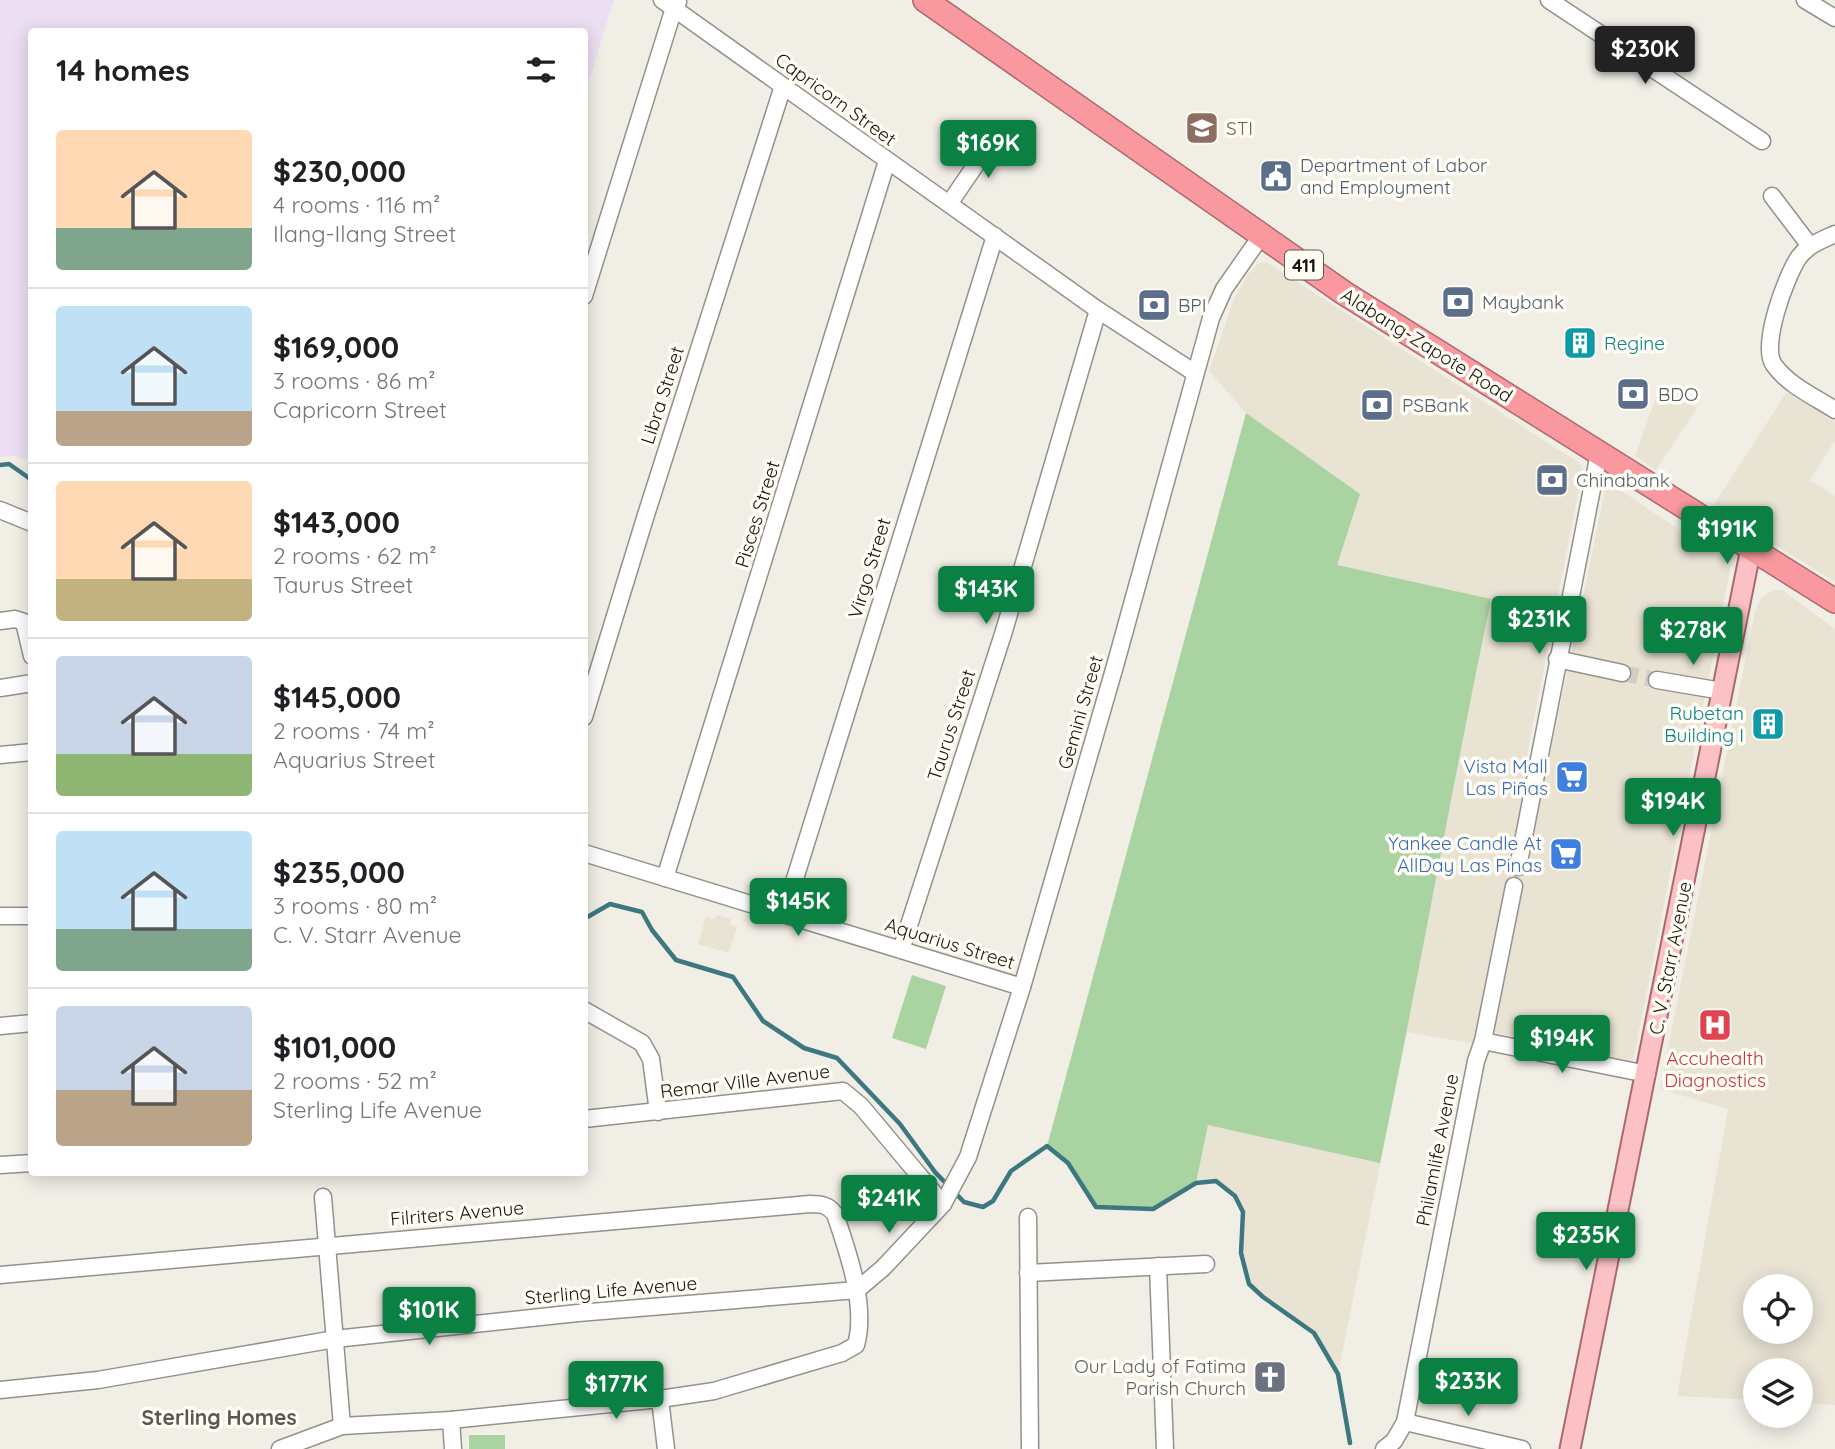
<!DOCTYPE html>
<html lang="en">
<head>
<meta charset="utf-8">
<style>
	:root { --surface:#fff; --page:#f6f6f6; --text:#202124; --muted:#757577; --line:#e0e0e0; --accent:#0b8043 }
	body { margin:0; font-family:Quicksand,sans-serif; background:var(--page); color:var(--text); height:100vh; display:flex; flex-direction:column; font-size:26px; white-space:nowrap }
	* { box-sizing:border-box; margin:0 }
	p { font-size:23px; color:var(--muted) }
	.icon { flex:none; width:38px; height:38px; fill:none; stroke:currentColor; stroke-width:2; stroke-linecap:round; stroke-linejoin:round }
	.map { position:relative; flex:1; overflow:hidden }
	.side { position:absolute; left:28px; top:28px; width:560px; height:1148px; display:flex; flex-direction:column; background:var(--surface); border-radius:7px; box-shadow:0 4px 18px #0003 }
	.side>* { flex:none }
	.buttons { position:absolute; left:1743px; top:1274px; display:grid; gap:14px }
	.buttons a { display:grid; place-items:center; width:70px; height:70px; border-radius:50%; background:var(--surface); box-shadow:0 4px 18px #0003; font-size:35px }
	.price { position:absolute; translate:-50% -60px; padding:0 16px; border-radius:7px; background:var(--accent); color:#fff; font-size:23px; line-height:46px; filter:drop-shadow(0 2px 4px #0008) }
	.price::after { content:''; position:absolute; left:50%; top:42px; width:21px; height:16px; margin-left:-10px; background:inherit; clip-path:polygon(0 0,100% 0,50% 100%) }
	.price.on { background:#222; color:#fff }
	ul { padding:0; list-style:none }
	li { display:flex; align-items:center; gap:21px; height:175px; padding:0 28px }
	li+li { border-top:2px solid var(--line) }
	li span { display:grid; place-items:center; flex:none; width:196px; height:140px; border-radius:7px; color:#555 }
	li>.icon { margin-inline-start:auto }
	span .icon { width:84px; height:84px; fill:#fffc; stroke-width:1 }
	li b { font-size:30px }
	h2 { display:flex; justify-content:space-between; align-items:center; height:84px; padding:0 28px; font-size:30px }
	.map>svg:first-child { display:block }
	.built { fill:#e9e3d4; fill-rule:evenodd }
	.industrial { fill:#eddff3 }
	.green { fill:#aad3a2 }
	.lines { fill:none; stroke-linecap:round; stroke-linejoin:round }
	.stream { stroke:#3d7881; stroke-width:4.5 }
	.minor-tunnel { stroke:#d0cec6; stroke-width:16; stroke-dasharray:16 8; stroke-linecap:butt }
	.minor-casing { stroke:#94918a; stroke-width:19 }
	.major-casing { stroke:#aa6a6d; stroke-width:23 }
	.highway-casing { stroke:#aa6a6d; stroke-width:26 }
	.minor { stroke:#fff; stroke-width:16 }
	.major { stroke:#fbc1c5; stroke-width:19 }
	.highway { stroke:#f9989e; stroke-width:23 }
	.labels { text-anchor:middle; dominant-baseline:central; stroke-width:7; stroke-linejoin:round; paint-order:stroke }
	.shield { fill:#fffcf3; stroke:#5d5b56; stroke-width:2 }
	.shield-label { font-size:18px; font-weight:bold; fill:#171613 }
	.street-label { font-size:19px; fill:#171613; stroke:#fffcf3 }
	.education-label { font-size:19px; fill:#785e54; stroke:#fffcf3; text-anchor:start }
	.service-label { font-size:19px; fill:#4e5e75; stroke:#fffcf3; text-anchor:start }
	.culture-label { font-size:19px; fill:#0d838f; stroke:#fffcf3; text-anchor:start }
	.shop-label { font-size:19px; fill:#366cbe; stroke:#fffcf3; text-anchor:end }
	.health-label { font-size:19px; fill:#be3a42; stroke:#fffcf3 }
	.worship-label { font-size:19px; fill:#5b616d; stroke:#fffcf3; text-anchor:end }
	.neighbourhood-label { font-size:21px; font-weight:bold; fill:#5a5750; stroke:#fffcf3 }
</style>
</head>
<body>
<div class="map">
<svg width="1835" height="1449" viewBox="0 0 1835 1449">
	<rect width="100%" height="100%" fill="#f1eee6"/>
	<g class="built">
		<path d="M1266,262L1581,464L1583,469L1525,765L1547,769L1607,481L1731,565L1633,1061L1477,1029L1474,1044L1407,1032L1338,1374L1314,1333L1263,1297L1249,1284L1241,1253L1243,1212L1235,1196L1216,1181L1196,1183L1328,564L1359,494L1246,413L1209,371L1234,299L1249,273L1259,263Z"/>
		<path d="M1661,383L1697,408L1656,470L1635,456Z"/>
		<path d="M1787,392L1835,422V440L1810,480L1835,496V582L1713,506Z"/>
		<path d="M1774,590H1782L1835,629V1405L1801,1403V1370H1755V1400L1677,1396L1728,1109L1660,1089L1755,611L1762,597ZM1755,1286H1801V1332H1755Z"/>
		<path d="M717,915L731,919L730,925L737,927L729,953L698,944L706,917L715,919Z"/>
	</g>
	<path class="industrial" d="M0,0H614L585,93L584,32H32L31,462L16,456L0,457Z"/>
	<g class="green">
		<path d="M1246,413L1360,494L1337,565L1491,599C1452,787 1419,976 1380,1163L1208,1125L1196,1183L1153,1209L1096,1207L1068,1163L1047,1146Z"/>
		<path d="M912,975L946,986L926,1049L892,1038Z"/>
		<rect x="469" y="1435" width="36" height="14"/>
	</g>
	<g class="lines">
		<g class="stream">
			<path d="M0,465L9,464L29,478L32,483"/>
			<path d="M584,919L610,904L642,912L652,930L676,960L733,977L763,1021L804,1048L837,1058L900,1124L935,1172L964,1202L983,1207L993,1201L1011,1171L1047,1146L1068,1163L1096,1207L1153,1209L1196,1183L1216,1181L1235,1196L1243,1212L1241,1253L1249,1284L1263,1297L1314,1333L1338,1374L1350,1443"/>
		</g>
		<path class="minor-tunnel" d="M1622,673L1657,680"/>
		<defs>
			<g id="minor">
				<path d="M662,0L1098,310L1195,373"/>
				<path d="M1549,0L1762,141"/>
				<path d="M1805,0L1835,18"/>
				<path d="M1772,196L1810,246"/>
				<path d="M949,204L996,135"/>
				<path d="M1835,234C1822,240 1808,245 1799,257C1786,276 1760,346 1774,365C1788,385 1815,397 1835,410"/>
				<path d="M584,296L674,8L678,2"/>
				<path d="M0,510L32,523"/>
				<path d="M0,621L15,619L24,622L32,656"/>
				<path d="M1557,659L1622,673"/>
				<path d="M1657,680L1722,691"/>
				<path d="M0,688L32,683"/>
				<path d="M584,717L645,518L783,86"/>
				<path d="M0,755L32,752"/>
				<path d="M584,853L1022,987"/>
				<path d="M1518,867L1599,453"/>
				<path d="M665,878L887,161"/>
				<path d="M784,914L995,236"/>
				<path d="M0,916H32"/>
				<path d="M901,950L1004,631L1098,310"/>
				<path d="M584,1010L642,1043L651,1059L658,1112"/>
				<path d="M0,1026L32,1023"/>
				<path d="M1483,1041L1647,1074"/>
				<path d="M584,1119L843,1091L861,1106L943,1204"/>
				<path d="M0,1165L32,1163"/>
				<path d="M323,1197L342,1426"/>
				<path d="M1028,1217L1030,1449"/>
				<path d="M1158,1266L1165,1449"/>
				<path d="M1028,1273L1206,1264"/>
				<path d="M0,1275L810,1204C822,1204 828,1205 835,1214C848,1252 867,1306 856,1345L842,1353L714,1391L660,1399L451,1420L342,1426L280,1449"/>
				<path d="M0,1390L98,1380L335,1339L578,1313L857,1290L883,1268L943,1204L968,1157L1022,987L1115,666L1211,318L1224,289L1261,236"/>
				<path d="M660,1399L666,1449"/>
				<path d="M451,1420L453,1449"/>
				<path d="M1405,1422L1522,1449"/>
				<path d="M1384,1449L1394,1441L1405,1422L1476,1061L1483,1041L1514,886"/>
			</g>
			<path id="major" d="M1570,1449L1751,548"/>
			<path id="highway" d="M925,0L1344,293L1835,601"/>
		</defs>
		<use href="#minor" class="minor-casing"/>
		<use href="#major" class="major-casing"/>
		<use href="#highway" class="highway-casing"/>
		<use href="#minor" class="minor"/>
		<use href="#major" class="major"/>
		<use href="#highway" class="highway"/>
	</g>
	<defs>
		<symbol id="university-square" viewBox="-11 -11 22 22"><rect x="-9" y="-9" width="18" height="18" rx="4" fill="#8d6e63" stroke="#fffcf3"/><path d="M0-5L7-2L0 1L-7-2ZM-4 1L0 2.5L4 1V4Q0 6-4 4Z" fill="#fff"/></symbol>
		<symbol id="civic-square" viewBox="-11 -11 22 22"><rect x="-9" y="-9" width="18" height="18" rx="4" fill="#5c6f8a" stroke="#fffcf3"/><path d="M-.6-6.5H3V-4.5H.6V-3L4-1V1h2V6H-6V1h2V-1L-.6-3ZM-1.2 2.5V6h2.4V2.5Z" fill="#fff"/></symbol>
		<symbol id="bank-square" viewBox="-11 -11 22 22"><rect x="-9" y="-9" width="18" height="18" rx="4" fill="#5c6f8a" stroke="#fffcf3"/><path d="M-6-4H6V4H-6ZM0-2.3a2.3 2.3 0 1 0 0 4.6a2.3 2.3 0 1 0 0-4.6Z" fill="#fff"/></symbol>
		<symbol id="building-square" viewBox="-11 -11 22 22"><rect x="-9" y="-9" width="18" height="18" rx="4" fill="#0f9aa8" stroke="#fffcf3"/><path d="M-4-6H4V6H1V3H-1V6H-4ZM-2.5-4.3h1.7v1.8h-1.7ZM.8-4.3h1.7v1.8H.8ZM-2.5-1h1.7V.8h-1.7ZM.8-1h1.7V.8H.8Z" fill="#fff"/></symbol>
		<symbol id="supermarket-square" viewBox="-11 -11 22 22"><rect x="-9" y="-9" width="18" height="18" rx="4" fill="#3f7fe0" stroke="#fffcf3"/><path d="M-6-5.5h2.5l.6 2H6L4.5 2H-2.5L-4.4-4H-6ZM-1.5 3.2a1.3 1.3 0 1 0 .1 0ZM3 3.2a1.3 1.3 0 1 0 .1 0Z" fill="#fff"/></symbol>
		<symbol id="hospital-square" viewBox="-11 -11 22 22"><rect x="-9" y="-9" width="18" height="18" rx="4" fill="#e0444e" stroke="#fffcf3"/><path d="M-5-5h3v3.5h4V-5h3V5h-3V1.5h-4V5h-3Z" fill="#fff"/></symbol>
		<symbol id="church-square" viewBox="-11 -11 22 22"><rect x="-9" y="-9" width="18" height="18" rx="4" fill="#6b7280" stroke="#fffcf3"/><path d="M-1.2-6h2.4v3.5h3.3v2.4h-3.3V6h-2.4V-.1h-3.3v-2.4h3.3Z" fill="#fff"/></symbol>
	</defs>
	<g fill-rule="evenodd">
		<use href="#university-square" x="1183" y="109" width="38" height="38"/>
		<use href="#civic-square" x="1257" y="157" width="38" height="38"/>
		<use href="#bank-square" x="1439" y="283" width="38" height="38"/>
		<use href="#bank-square" x="1135" y="286" width="38" height="38"/>
		<use href="#building-square" x="1561" y="324" width="38" height="38"/>
		<use href="#bank-square" x="1614" y="375" width="38" height="38"/>
		<use href="#bank-square" x="1358" y="386" width="38" height="38"/>
		<use href="#bank-square" x="1533" y="461" width="38" height="38"/>
		<use href="#building-square" x="1749" y="705" width="38" height="38"/>
		<use href="#supermarket-square" x="1553" y="758" width="38" height="38"/>
		<use href="#supermarket-square" x="1547" y="835" width="38" height="38"/>
		<use href="#hospital-square" x="1696" y="1006" width="38" height="38"/>
		<use href="#church-square" x="1251" y="1358" width="38" height="38"/>
	</g>
	<g class="labels">
		<rect class="shield" x="1285" y="250.5" width="38" height="29" rx="5"/>
		<g class="shield-label">
			<text x="1304" y="265">411</text>
		</g>
		<g class="street-label">
			<text transform="translate(836 99) rotate(36)">Capricorn Street</text>
			<text transform="translate(1427 345) rotate(32)">Alabang-Zapote Road</text>
			<text transform="translate(662 395) rotate(-72)">Libra Street</text>
			<text transform="translate(757 514) rotate(-73)">Pisces Street</text>
			<text transform="translate(869 568) rotate(-73)">Virgo Street</text>
			<text transform="translate(1080 712) rotate(-74)">Gemini Street</text>
			<text transform="translate(951 725) rotate(-72)">Taurus Street</text>
			<text transform="translate(950 943) rotate(17)">Aquarius Street</text>
			<text transform="translate(1670 958) rotate(-79)">C. V. Starr Avenue</text>
			<text transform="translate(745 1081) rotate(-7)">Remar Ville Avenue</text>
			<text transform="translate(1437 1150) rotate(-79)">Philamlife Avenue</text>
			<text transform="translate(457 1213) rotate(-5)">Filriters Avenue</text>
			<text transform="translate(611 1290) rotate(-5)">Sterling Life Avenue</text>
		</g>
		<g class="education-label">
			<text x="1226" y="128">STI</text>
		</g>
		<g class="service-label">
			<text x="1300" y="165">Department of Labor<tspan x="1300" dy="22">and Employment</tspan></text>
			<text x="1482" y="302">Maybank</text>
			<text x="1178" y="305">BPI</text>
			<text x="1658" y="394">BDO</text>
			<text x="1402" y="405">PSBank</text>
			<text x="1576" y="480">Chinabank</text>
		</g>
		<g class="culture-label">
			<text x="1604" y="343">Regine</text>
			<text x="1744" y="713" text-anchor="end">Rubetan<tspan x="1744" dy="22">Building I</tspan></text>
		</g>
		<g class="shop-label">
			<text x="1548" y="766">Vista Mall<tspan x="1548" dy="22">Las Piñas</tspan></text>
			<text x="1542" y="843">Yankee Candle At<tspan x="1542" dy="22">AllDay Las Pinas</tspan></text>
		</g>
		<g class="health-label">
			<text x="1715" y="1058">Accuhealth<tspan x="1715" dy="22">Diagnostics</tspan></text>
		</g>
		<g class="worship-label">
			<text x="1246" y="1366">Our Lady of Fatima<tspan x="1246" dy="22">Parish Church</tspan></text>
		</g>
		<g class="neighbourhood-label">
			<text x="219" y="1417">Sterling Homes</text>
		</g>
	</g>
</svg>
<div class="buttons">
<a><svg class="icon" aria-label="locate" viewBox="0 0 24 24"><circle cx="12" cy="12" r="6"/><path d="M12 2v4M12 18v4M2 12h4M18 12h4"/></svg></a>
<a><svg class="icon" aria-label="layers" viewBox="0 0 24 24"><path d="M12 4l9 5-9 5-9-5zM3 14l9 5 9-5"/></svg></a>
</div>
<b class="price on" style="left:1645px;top:86px">$230K</b>
<b class="price" style="left:988px;top:180px">$169K</b>
<b class="price" style="left:1727px;top:566px">$191K</b>
<b class="price" style="left:986px;top:626px">$143K</b>
<b class="price" style="left:1539px;top:656px">$231K</b>
<b class="price" style="left:1693px;top:667px">$278K</b>
<b class="price" style="left:1673px;top:838px">$194K</b>
<b class="price" style="left:798px;top:938px">$145K</b>
<b class="price" style="left:1562px;top:1075px">$194K</b>
<b class="price" style="left:889px;top:1235px">$241K</b>
<b class="price" style="left:1586px;top:1272px">$235K</b>
<b class="price" style="left:429px;top:1347px">$101K</b>
<b class="price" style="left:1468px;top:1418px">$233K</b>
<b class="price" style="left:616px;top:1421px">$177K</b>
<section class="side">
<h2>14 homes<svg class="icon" aria-label="filters" viewBox="0 0 24 24"><path d="M4 7h16M4 17h16"/><circle cx="9" cy="7" r="2"/><circle cx="15" cy="17" r="2"/></svg></h2>
<ul>
<li><span style="background:linear-gradient(#ffd9b3 70%,#7fa58c 0)"><svg class="icon" aria-label="home" viewBox="0 0 24 24"><path d="M3 11l9-7 9 7M6 9v11h12V9"/></svg></span><div><b>$230,000</b><p>4 rooms · 116 m²</p><p>Ilang-Ilang Street</p></div></li>
<li><span style="background:linear-gradient(#bfe0f5 75%,#b9a48a 0)"><svg class="icon" aria-label="home" viewBox="0 0 24 24"><path d="M3 11l9-7 9 7M6 9v11h12V9"/></svg></span><div><b>$169,000</b><p>3 rooms · 86 m²</p><p>Capricorn Street</p></div></li>
<li><span style="background:linear-gradient(#ffd9b3 70%,#c2b280 0)"><svg class="icon" aria-label="home" viewBox="0 0 24 24"><path d="M3 11l9-7 9 7M6 9v11h12V9"/></svg></span><div><b>$143,000</b><p>2 rooms · 62 m²</p><p>Taurus Street</p></div></li>
<li><span style="background:linear-gradient(#c9d6e8 70%,#8fb573 0)"><svg class="icon" aria-label="home" viewBox="0 0 24 24"><path d="M3 11l9-7 9 7M6 9v11h12V9"/></svg></span><div><b>$145,000</b><p>2 rooms · 74 m²</p><p>Aquarius Street</p></div></li>
<li><span style="background:linear-gradient(#bfe0f5 70%,#7fa58c 0)"><svg class="icon" aria-label="home" viewBox="0 0 24 24"><path d="M3 11l9-7 9 7M6 9v11h12V9"/></svg></span><div><b>$235,000</b><p>3 rooms · 80 m²</p><p>C. V. Starr Avenue</p></div></li>
<li><span style="background:linear-gradient(#c9d6e8 60%,#b9a48a 0)"><svg class="icon" aria-label="home" viewBox="0 0 24 24"><path d="M3 11l9-7 9 7M6 9v11h12V9"/></svg></span><div><b>$101,000</b><p>2 rooms · 52 m²</p><p>Sterling Life Avenue</p></div></li>
</ul>
</section>
</div>
</body>
</html>
